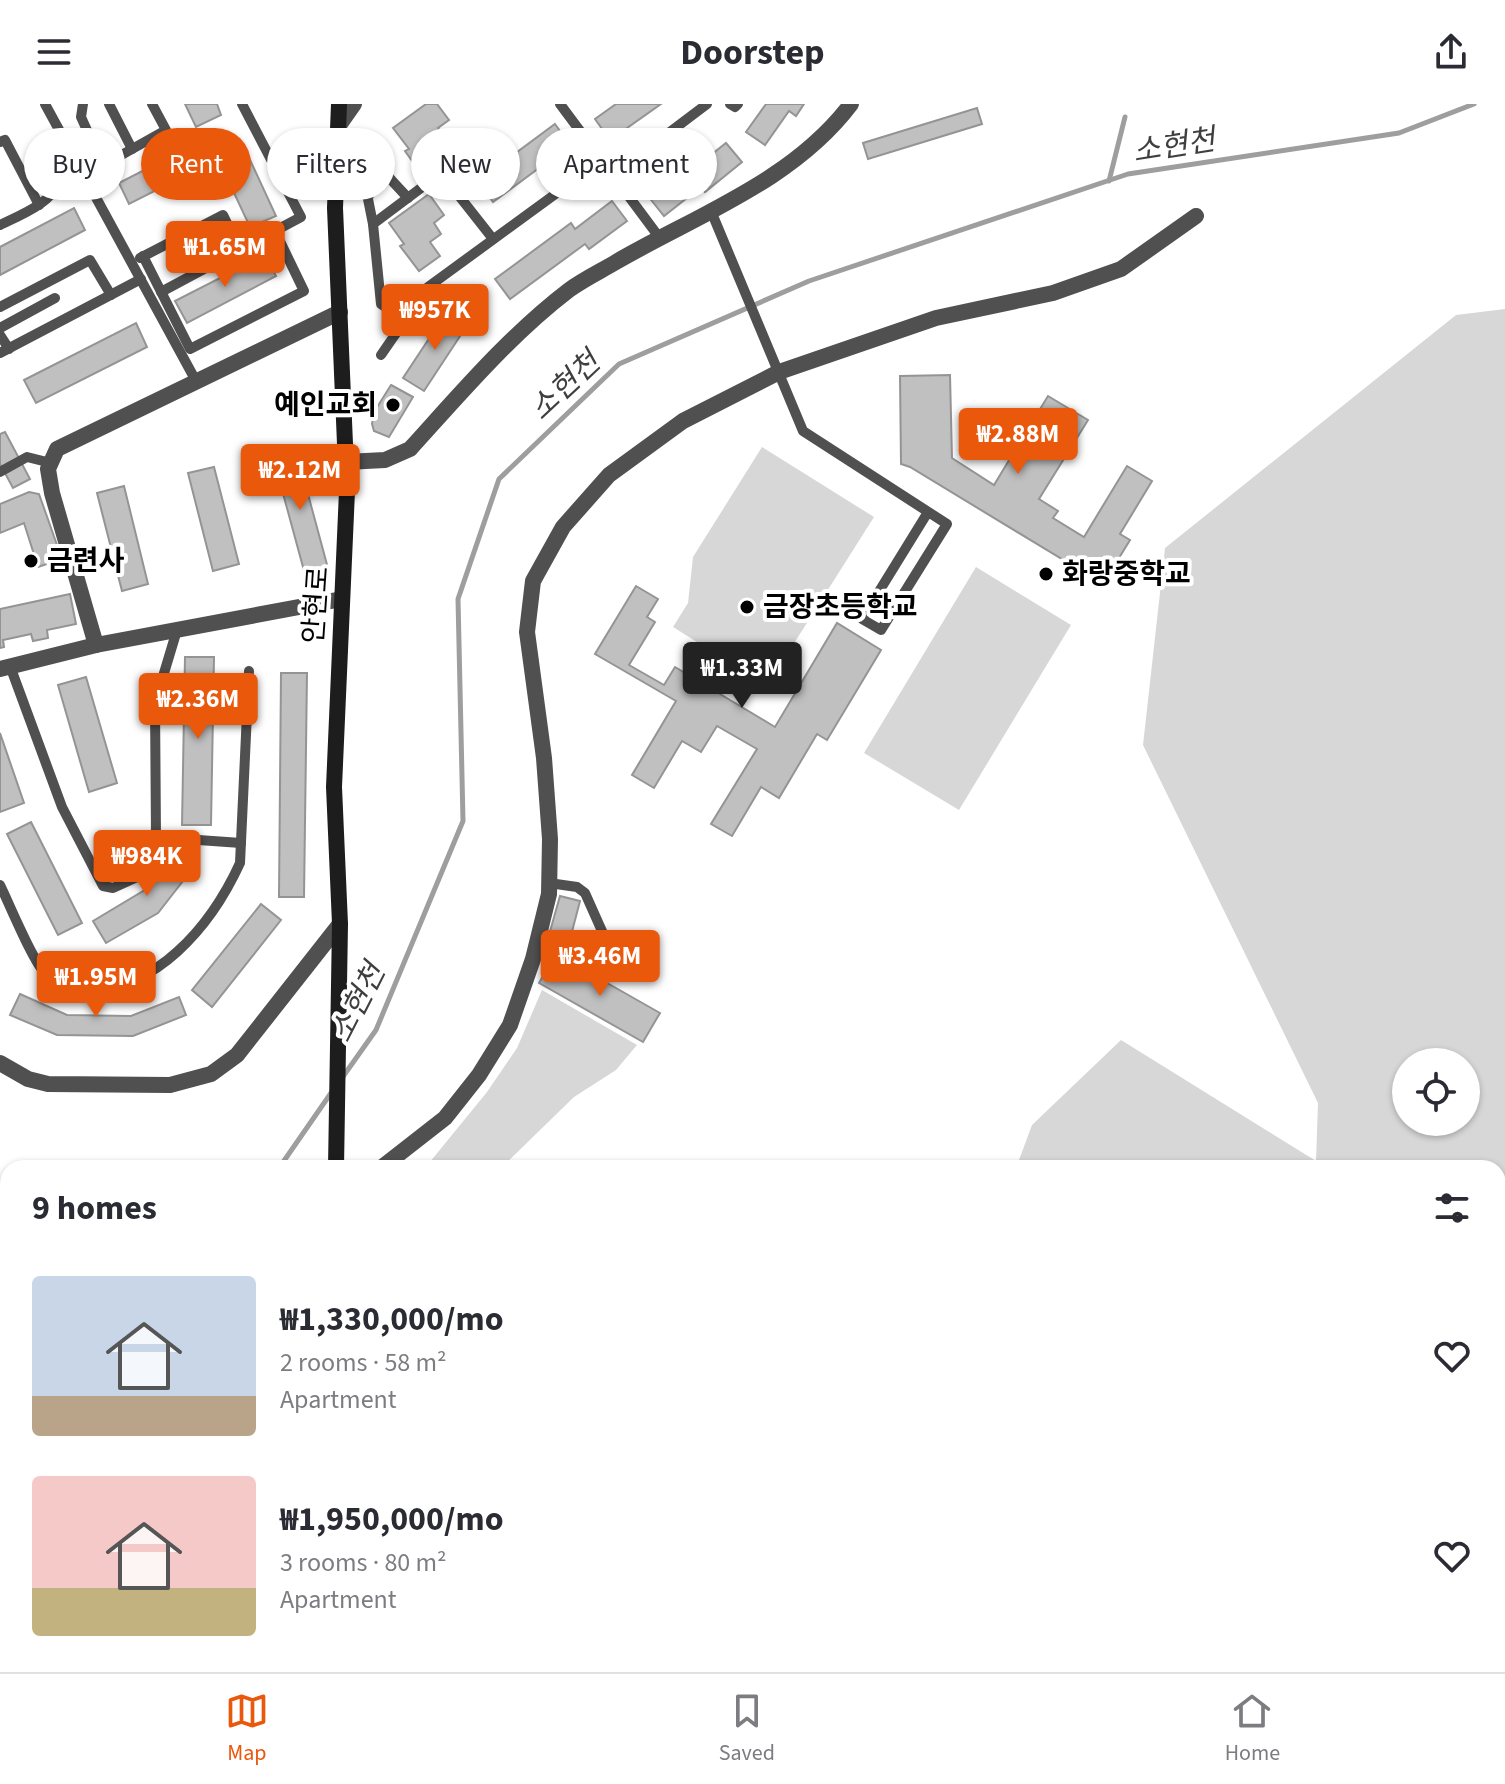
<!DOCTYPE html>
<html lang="en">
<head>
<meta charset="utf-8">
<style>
	:root { --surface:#fff; --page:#f2f2f3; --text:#2b2b33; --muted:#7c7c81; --line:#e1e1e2; --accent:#ea580c }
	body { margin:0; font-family:"Source Sans 3","Noto Sans KR",sans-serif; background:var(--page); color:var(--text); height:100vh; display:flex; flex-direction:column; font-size:30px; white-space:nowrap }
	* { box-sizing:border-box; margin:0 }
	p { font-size:26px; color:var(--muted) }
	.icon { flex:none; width:44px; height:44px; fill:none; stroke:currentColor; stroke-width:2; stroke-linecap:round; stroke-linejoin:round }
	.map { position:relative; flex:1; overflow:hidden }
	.side { position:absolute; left:0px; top:1056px; width:1506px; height:512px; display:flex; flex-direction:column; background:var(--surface); border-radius:24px 24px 0 0; box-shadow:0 2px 6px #0004 }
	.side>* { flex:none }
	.banner { position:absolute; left:24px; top:24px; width:800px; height:72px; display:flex; gap:16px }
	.controls { position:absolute; left:1392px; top:944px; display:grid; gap:16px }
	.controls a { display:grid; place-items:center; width:88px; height:88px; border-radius:50%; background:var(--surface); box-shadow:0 2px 6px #0004; font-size:40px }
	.price { position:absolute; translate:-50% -68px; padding:0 18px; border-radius:8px; background:var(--accent); color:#fff; font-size:26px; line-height:52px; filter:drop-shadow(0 2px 4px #0008) }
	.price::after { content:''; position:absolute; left:50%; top:48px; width:24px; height:18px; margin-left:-12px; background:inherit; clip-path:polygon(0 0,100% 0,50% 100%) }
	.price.active { background:#222; color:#fff }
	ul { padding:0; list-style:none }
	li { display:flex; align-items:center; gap:24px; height:200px; padding:0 32px }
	li span { display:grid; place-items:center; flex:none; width:224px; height:160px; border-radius:8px; color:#555 }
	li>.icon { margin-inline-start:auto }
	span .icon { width:96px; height:96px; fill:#fffc; stroke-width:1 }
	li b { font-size:34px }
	h2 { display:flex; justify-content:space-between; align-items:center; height:96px; padding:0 32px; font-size:34px }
	.chip { padding:0 28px; border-radius:36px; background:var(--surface); box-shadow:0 2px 6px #0004; font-size:28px; line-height:72px }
	.chip.active { background:var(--accent); color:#fff }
	header { display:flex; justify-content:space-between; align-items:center; height:104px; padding:0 32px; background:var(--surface); font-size:36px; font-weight:700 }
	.tab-bar { display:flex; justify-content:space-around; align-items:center; height:112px; border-top:2px solid var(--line); background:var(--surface); font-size:22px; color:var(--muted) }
	.tab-bar a { display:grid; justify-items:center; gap:4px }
	.tab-bar .active { color:var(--accent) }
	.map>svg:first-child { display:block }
	.green { fill:#d7d7d7; fill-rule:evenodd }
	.water { fill:#9e9e9e }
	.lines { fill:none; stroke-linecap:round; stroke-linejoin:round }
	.stream { stroke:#9e9e9e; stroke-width:5 }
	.building { fill:#c0c0c0; stroke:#949494; stroke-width:2 }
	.lane { stroke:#505050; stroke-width:10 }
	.street { stroke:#505050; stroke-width:16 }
	.secondary { stroke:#1d1d1d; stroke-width:16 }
	.poi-dot { fill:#000; stroke:#fff; stroke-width:3 }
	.labels { text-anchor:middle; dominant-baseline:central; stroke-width:8; stroke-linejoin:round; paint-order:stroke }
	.poi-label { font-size:28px; font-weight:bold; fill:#000; stroke:#fff; text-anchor:start }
	.street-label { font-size:28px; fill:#000; stroke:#fff }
	.water-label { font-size:30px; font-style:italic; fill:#3f3f3f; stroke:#fff }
</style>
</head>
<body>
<header><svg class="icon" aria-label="menu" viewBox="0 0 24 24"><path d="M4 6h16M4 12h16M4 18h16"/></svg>Doorstep<svg class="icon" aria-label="share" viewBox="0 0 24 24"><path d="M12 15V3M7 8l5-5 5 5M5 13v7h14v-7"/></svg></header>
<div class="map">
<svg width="1505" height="1568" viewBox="0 0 1505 1568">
	<rect width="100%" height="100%" fill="#fff"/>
	<g class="green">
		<path d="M1505,205V1568H1199L1198,1560H1498V1064H1016L1032,1021L1121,936L1316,1057L1318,999L1143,641L1165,444L1456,211ZM1466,958V1018H1406V958Z"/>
		<path d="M762,343L874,413L767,582L673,523L688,499L693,453Z"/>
		<path d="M976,463L1071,521L959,706L864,649Z"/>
		<path d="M542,886L637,941L616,966L574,993L501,1064H425L487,988L517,944Z"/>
	</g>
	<path class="water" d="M0,1366L8,1386V1560H320L334,1568H0Z"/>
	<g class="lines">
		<g class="stream">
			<path d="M1109,77L1125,13"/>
			<path d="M342,974L376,926L463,717L458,495L499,375L619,260L809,177L1128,70L1399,29L1474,0"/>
			<path d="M279,1064L331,989"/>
			<path d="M0,1383L8,1373"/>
		</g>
	</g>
	<g class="building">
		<path d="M185,0H217L221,11L196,23Z"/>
		<path d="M426,0H437L449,16L438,24L446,35L435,43L444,56L423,72L405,47L409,45L393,24Z"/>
		<path d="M616,0H661L610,36L595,15Z"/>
		<path d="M766,0H804L796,12L789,7L765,41L746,28Z"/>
		<path d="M977,4L982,20L868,55L863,39Z"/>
		<path d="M555,20L570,41L493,98L478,77Z"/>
		<path d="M726,39L742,58L705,88L701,83L664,112L648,92L688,61L692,66Z"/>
		<path d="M193,41L204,62L129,100L119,79Z"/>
		<path d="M245,45L276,112L250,123L219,57Z"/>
		<path d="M429,90L444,111L434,119L441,130L430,138L440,152L419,167L400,142L404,140L389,119Z"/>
		<path d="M612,97L627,117L589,145L585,140L510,195L495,175L571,119L575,125Z"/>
		<path d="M74,104L85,126L0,171V143Z"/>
		<path d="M265,151L276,172L187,219L175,197Z"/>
		<path d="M446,209L466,223L424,287L403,274Z"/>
		<path d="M136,219L147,243L36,299L24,276Z"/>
		<path d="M950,271L952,354L994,381L1048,292L1088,316L1039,395L1058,407L1053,414L1084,433L1127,362L1152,377L1120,430L1130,436L1103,480L910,363L901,360L900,272Z"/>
		<path d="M391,281L413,293L389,333L374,327L372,320L374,308Z"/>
		<path d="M5,328L30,375L13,384L0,360V330Z"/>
		<path d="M295,342L329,468L306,474L272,349Z"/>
		<path d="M214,363L239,460L213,467L188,369Z"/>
		<path d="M124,382L148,480L122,487L97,389Z"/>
		<path d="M29,388L39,390L62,455L38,463L24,419L0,429V400Z"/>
		<path d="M636,482L658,495L647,513L655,518L629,561L664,581L675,563L775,623L837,519L881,546L827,636L817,630L779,694L761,683L732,732L711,720L757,645L717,622L701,648L682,637L654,684L632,671L676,597L595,550Z"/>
		<path d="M70,490L76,520L47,526L48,534L33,537L31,530L3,536L4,543L0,544V505Z"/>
		<path d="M185,553H214L211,721H182Z"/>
		<path d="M281,569H307L304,793H279Z"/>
		<path d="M86,573L117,679L89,688L58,581Z"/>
		<path d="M0,629L24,699L0,708Z"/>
		<path d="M31,718L82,819L58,831L7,730Z"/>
		<path d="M178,744L197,759L158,809L106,839L93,817L143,787Z"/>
		<path d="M560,792L580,797L568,843L547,838Z"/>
		<path d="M261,800L281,816L212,903L192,886Z"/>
		<path d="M556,850L660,909L643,938L539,879Z"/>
		<path d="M20,890L67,911L131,912L179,893L186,911L133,932L57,931L10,911Z"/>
	</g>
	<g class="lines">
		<g class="lane">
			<path d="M45,0L196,277"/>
			<path d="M83,0L81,13L95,44"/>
			<path d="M109,0L132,45"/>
			<path d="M560,0L659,133"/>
			<path d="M730,0L735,3L738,0"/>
			<path d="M0,38L5,36L39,101"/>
			<path d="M613,71L707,0"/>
			<path d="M84,72L166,26L152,0"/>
			<path d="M711,107L803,327L947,420L881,526L862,515L928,408"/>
			<path d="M373,120L368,95L373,73L383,67L408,94"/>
			<path d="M0,121C16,113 57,97 57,77C57,68 52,60 47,52"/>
			<path d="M143,152L190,245L304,187L275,127"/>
			<path d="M140,154L223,111L240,146"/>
			<path d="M161,188L301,113L242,0"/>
			<path d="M0,203L90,156L111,191"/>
			<path d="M405,216L381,200L373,120L441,69L493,135"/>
			<path d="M0,224L55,194"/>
			<path d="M0,231L9,245"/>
			<path d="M0,249L141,175"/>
			<path d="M381,251L428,183L602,56"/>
			<path d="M0,368L27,353L51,359"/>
			<path d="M10,562L62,703L103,782L113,784L135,774L147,758L156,733L155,599L177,526"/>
			<path d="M156,733L241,739"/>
			<path d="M549,779L577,783L585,789L618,863"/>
			<path d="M0,781C9,799 33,858 45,869C53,877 69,880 79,882C154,895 213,818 240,759L249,567"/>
		</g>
		<g class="street">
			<path d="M340,20L354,0"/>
			<path d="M346,358L385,356L410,345C460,290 510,231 569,186C584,175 601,167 616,158C697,111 793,77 851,0"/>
			<path d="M96,541L52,389L48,365L57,345L340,208"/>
			<path d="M0,565L96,541L342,495"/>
			<path d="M0,959L28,975L48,980L170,981L211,970L237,951L340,820"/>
			<path d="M381,1064L445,1014L479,971L510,921L533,855L549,790L550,735L544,654L527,528L533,477L563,423L609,371L683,317L779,268L936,214L1053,189L1121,165L1196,112"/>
		</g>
		<g class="secondary">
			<path d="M336,1064L340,820L334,683L347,387L335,104L339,0"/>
			<path d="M407,1560L413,1568"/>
		</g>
	</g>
	<g class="poi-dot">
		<circle cx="393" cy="301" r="8"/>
		<circle cx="31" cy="457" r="8"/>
		<circle cx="1046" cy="470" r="8"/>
		<circle cx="747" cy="503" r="8"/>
	</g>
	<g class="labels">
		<g class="poi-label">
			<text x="377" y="301" text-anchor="end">예인교회</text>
			<text x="47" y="457">금련사</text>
			<text x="1062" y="470">화랑중학교</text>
			<text x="763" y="503">금장초등학교</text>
		</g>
		<g class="street-label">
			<text transform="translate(316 501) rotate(-86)">안현로</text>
		</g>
		<g class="water-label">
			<text transform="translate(1174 42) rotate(-9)">소현천</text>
			<text transform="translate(565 282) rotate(-43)">소현천</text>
			<text transform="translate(358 899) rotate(-63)">소현천</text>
		</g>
	</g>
</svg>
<div class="controls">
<a><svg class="icon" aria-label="locate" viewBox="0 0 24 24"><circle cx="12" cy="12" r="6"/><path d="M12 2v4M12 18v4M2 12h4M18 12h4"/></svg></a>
</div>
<b class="price" style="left:225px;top:185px">₩1.65M</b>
<b class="price" style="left:435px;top:248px">₩957K</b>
<b class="price" style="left:1018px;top:372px">₩2.88M</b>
<b class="price" style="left:300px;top:408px">₩2.12M</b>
<b class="price active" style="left:742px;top:606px">₩1.33M</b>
<b class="price" style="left:198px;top:637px">₩2.36M</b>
<b class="price" style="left:147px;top:794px">₩984K</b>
<b class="price" style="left:600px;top:894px">₩3.46M</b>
<b class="price" style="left:96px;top:915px">₩1.95M</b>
<div class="banner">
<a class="chip">Buy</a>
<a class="chip active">Rent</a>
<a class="chip">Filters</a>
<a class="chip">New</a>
<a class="chip">Apartment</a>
</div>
<section class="side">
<h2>9 homes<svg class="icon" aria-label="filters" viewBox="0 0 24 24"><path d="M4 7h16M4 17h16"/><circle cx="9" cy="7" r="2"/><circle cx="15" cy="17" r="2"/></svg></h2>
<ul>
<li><span style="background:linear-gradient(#c9d6e8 75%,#b9a48a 0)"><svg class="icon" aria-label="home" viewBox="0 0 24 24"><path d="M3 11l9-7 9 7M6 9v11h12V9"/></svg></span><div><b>₩1,330,000/mo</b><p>2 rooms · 58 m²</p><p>Apartment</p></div><svg class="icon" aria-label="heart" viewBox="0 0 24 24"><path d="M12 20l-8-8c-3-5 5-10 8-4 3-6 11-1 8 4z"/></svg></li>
<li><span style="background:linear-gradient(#f6c9c9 70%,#c2b280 0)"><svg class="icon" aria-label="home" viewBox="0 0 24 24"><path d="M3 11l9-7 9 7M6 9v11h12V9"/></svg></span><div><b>₩1,950,000/mo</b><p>3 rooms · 80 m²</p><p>Apartment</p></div><svg class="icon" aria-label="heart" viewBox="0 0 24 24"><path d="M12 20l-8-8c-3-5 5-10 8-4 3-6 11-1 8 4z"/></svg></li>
</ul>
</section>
</div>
<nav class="tab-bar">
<a class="active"><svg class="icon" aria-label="map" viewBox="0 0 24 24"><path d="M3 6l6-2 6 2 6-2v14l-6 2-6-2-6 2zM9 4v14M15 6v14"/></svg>Map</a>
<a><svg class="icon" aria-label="saved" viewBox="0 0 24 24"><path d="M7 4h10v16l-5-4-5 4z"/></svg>Saved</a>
<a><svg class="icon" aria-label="home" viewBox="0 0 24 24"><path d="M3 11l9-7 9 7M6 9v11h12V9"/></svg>Home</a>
</nav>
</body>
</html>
